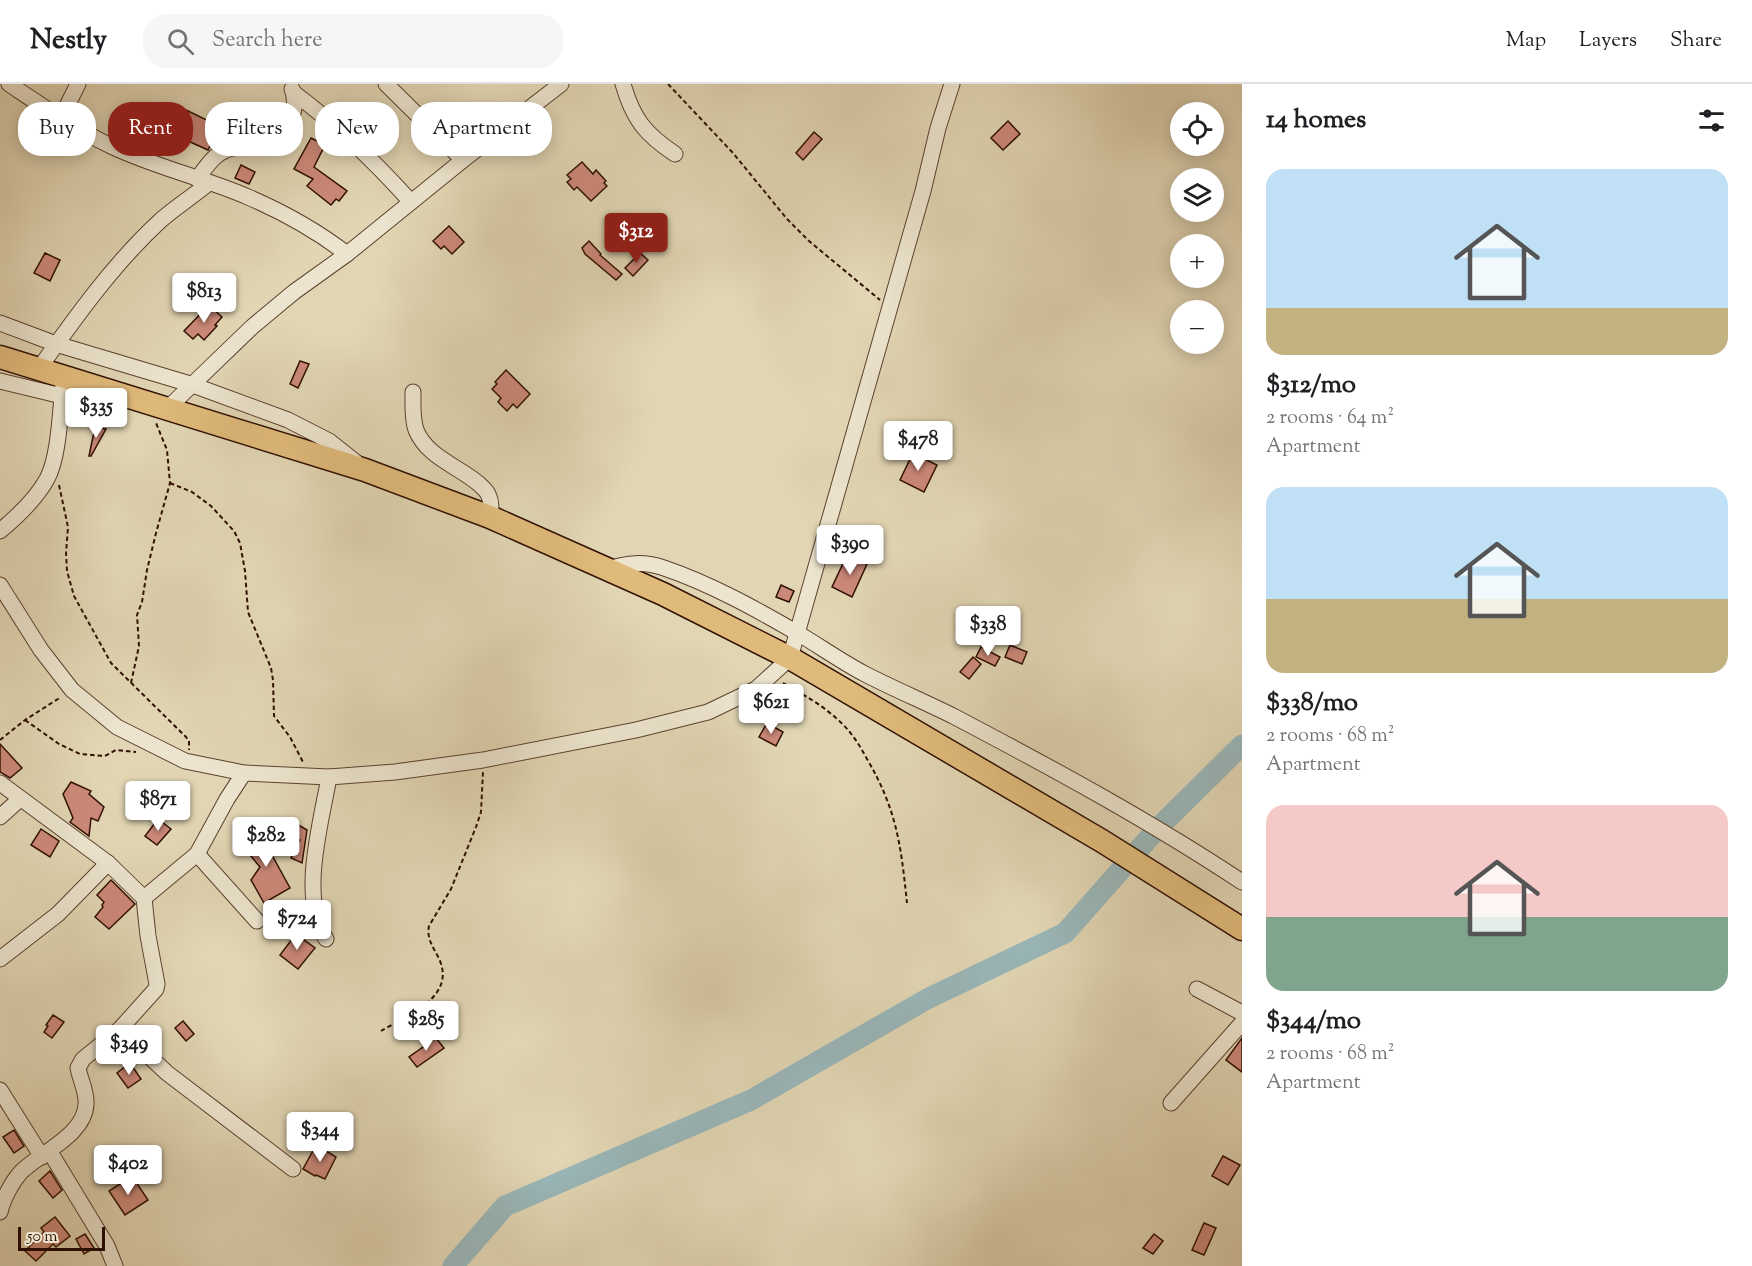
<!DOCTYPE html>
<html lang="en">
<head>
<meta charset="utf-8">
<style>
	:root { --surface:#fff; --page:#f6f6f6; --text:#202124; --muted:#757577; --line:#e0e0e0; --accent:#8f2418 }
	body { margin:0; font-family:"Sorts Mill Goudy",serif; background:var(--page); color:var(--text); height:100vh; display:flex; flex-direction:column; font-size:22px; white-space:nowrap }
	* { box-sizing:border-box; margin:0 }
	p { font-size:20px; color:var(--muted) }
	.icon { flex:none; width:33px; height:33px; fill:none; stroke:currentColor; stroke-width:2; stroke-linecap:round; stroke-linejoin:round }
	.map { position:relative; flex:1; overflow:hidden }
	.panel { display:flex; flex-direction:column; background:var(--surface); width:510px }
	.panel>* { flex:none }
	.banner { position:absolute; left:18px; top:18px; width:570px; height:54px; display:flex; gap:12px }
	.controls { position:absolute; left:1170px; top:18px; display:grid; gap:12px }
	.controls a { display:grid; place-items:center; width:54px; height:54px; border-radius:50%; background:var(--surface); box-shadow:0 3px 15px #0003; font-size:30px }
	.scale { position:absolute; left:18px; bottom:15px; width:87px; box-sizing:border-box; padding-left:6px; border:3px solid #301002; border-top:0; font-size:16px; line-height:21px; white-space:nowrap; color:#301002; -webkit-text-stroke:4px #ece4ce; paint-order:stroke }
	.price { position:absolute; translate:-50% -51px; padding:0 14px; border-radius:6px; background:#fff; color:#222; font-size:20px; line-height:39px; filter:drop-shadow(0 2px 3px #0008) }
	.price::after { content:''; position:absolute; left:50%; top:36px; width:18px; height:14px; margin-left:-9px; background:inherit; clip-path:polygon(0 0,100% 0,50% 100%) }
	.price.active { background:var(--accent); color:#fff }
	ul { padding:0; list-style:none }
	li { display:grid; align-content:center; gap:12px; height:318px; padding:0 24px }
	li span { display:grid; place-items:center; height:186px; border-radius:18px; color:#555 }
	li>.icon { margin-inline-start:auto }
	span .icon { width:108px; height:108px; fill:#fffc; stroke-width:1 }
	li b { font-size:26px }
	h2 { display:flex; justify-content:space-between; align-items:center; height:72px; padding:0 24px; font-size:26px }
	.tag { padding:0 21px; border-radius:24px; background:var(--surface); box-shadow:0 3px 15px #0003; font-size:21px; line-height:54px }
	.tag.active { background:var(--accent); color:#fff }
	header { display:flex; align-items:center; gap:36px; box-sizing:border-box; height:84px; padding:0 30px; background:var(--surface); border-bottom:2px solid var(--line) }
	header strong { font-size:28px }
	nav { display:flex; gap:33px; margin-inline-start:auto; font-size:21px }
	.search { width:420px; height:54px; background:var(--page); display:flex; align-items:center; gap:15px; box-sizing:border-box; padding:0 21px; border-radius:24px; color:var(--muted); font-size:22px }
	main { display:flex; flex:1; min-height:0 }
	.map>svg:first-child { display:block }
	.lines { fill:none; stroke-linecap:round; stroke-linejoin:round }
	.river { stroke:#99b6b8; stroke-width:21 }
	.building { fill:#cc8979; stroke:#301002; stroke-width:1.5 }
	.minor-casing { stroke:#5c412e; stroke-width:17 }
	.highway-casing { stroke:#301002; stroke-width:25 }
	.path { stroke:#301002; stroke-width:2; stroke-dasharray:4.5 3; stroke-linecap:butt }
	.minor { stroke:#ece4ce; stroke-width:15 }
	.highway { stroke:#e0ba7a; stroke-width:22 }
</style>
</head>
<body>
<header>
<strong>Nestly</strong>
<div class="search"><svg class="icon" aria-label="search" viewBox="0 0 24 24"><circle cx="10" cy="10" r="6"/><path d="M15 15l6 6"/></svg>Search here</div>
<nav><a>Map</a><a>Layers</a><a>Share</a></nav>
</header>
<main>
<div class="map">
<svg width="1242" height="1182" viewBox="0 0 1242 1182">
	<rect width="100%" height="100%" fill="#e1d5b3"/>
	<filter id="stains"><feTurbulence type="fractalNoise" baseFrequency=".00333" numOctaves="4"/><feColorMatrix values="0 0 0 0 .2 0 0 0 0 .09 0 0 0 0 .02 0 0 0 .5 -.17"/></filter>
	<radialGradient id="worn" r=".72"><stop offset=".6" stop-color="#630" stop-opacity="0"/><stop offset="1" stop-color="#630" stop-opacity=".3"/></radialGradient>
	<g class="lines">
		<path class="river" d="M453,1182L505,1122L751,1016L927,915L1065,849L1157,745L1242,661"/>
	</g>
	<g class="building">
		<path d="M186,26L215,40L211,48L216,51L208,66L177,52L181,43L178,42Z"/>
		<path d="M1008,37L1020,50L1003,66L991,54Z"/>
		<path d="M814,48L822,55L803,76L796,69Z"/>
		<path d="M311,54L325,61L314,83L347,107L339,117L336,115L331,121L307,102L313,95L294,85Z"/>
		<path d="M582,78L593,90L596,86L606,97L604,99L607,102L591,117L577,103L574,106L567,98L571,95L567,91Z"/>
		<path d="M241,81L255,88L249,100L235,94Z"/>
		<path d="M449,142L464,158L452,170L444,162L441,165L433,157Z"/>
		<path d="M589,157L601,170L600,171L622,190L616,196L585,170L582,164Z"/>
		<path d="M45,169L60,176L50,197L34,189Z"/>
		<path d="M640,169L648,176L633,192L625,184Z"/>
		<path d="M209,221L222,233L215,241L217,242L204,256L198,250L193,255L184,247Z"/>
		<path d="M300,277L309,280L298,304L290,300Z"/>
		<path d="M506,286L530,310L517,324L513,320L507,327L498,318L501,314L492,305L497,300L495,298Z"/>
		<path d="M95,343L106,345L91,372H89Z"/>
		<path d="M913,369L937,381L924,408L900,396Z"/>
		<path d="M847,471L867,480L852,513L832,503Z"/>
		<path d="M781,501L794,507L789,518L776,513Z"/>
		<path d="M1010,561L1027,568L1022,580L1005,573Z"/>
		<path d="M981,563L1000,573L995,582L976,573Z"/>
		<path d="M973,573L981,580L969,595L960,588Z"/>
		<path d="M767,639L783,648L776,662L759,653Z"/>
		<path d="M0,660L22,684L10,694L0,688Z"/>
		<path d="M71,698L91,707L89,710L104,723L98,737L91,734L89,752L70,738L73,734L63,710Z"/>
		<path d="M158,735L171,745L157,761L145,752Z"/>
		<path d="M295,739L307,746L302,779L291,774L300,756L289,749Z"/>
		<path d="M256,743L275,760L273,764L266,760L290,804L264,819L251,796L260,783L250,771L257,765L243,758Z"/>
		<path d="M41,745L59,757L50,773L31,761Z"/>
		<path d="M111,796L135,820L109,845L95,833L103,823L102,821L104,818L97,811Z"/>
		<path d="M296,850L315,864L298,885L280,871Z"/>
		<path d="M53,931L64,938L52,954L44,948L48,942L46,941Z"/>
		<path d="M183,937L194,950L186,957L175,944Z"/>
		<path d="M436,954L444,964L417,983L409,973Z"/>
		<path d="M1242,954V988L1226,976Z"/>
		<path d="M130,979L141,995L128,1004L117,989Z"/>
		<path d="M14,1046L24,1062L14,1069L3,1053Z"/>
		<path d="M318,1062L336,1073L325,1095L316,1091L315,1092L303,1085L315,1063L317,1064Z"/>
		<path d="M1223,1072L1240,1081L1228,1101L1212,1092Z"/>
		<path d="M50,1087L62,1106L53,1114L39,1097Z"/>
		<path d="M132,1092L148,1116L125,1131L109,1107Z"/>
		<path d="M55,1133L70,1152L56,1163L53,1160L36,1177L25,1167L44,1148L41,1144Z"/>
		<path d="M1204,1139L1216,1144L1204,1171L1192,1166Z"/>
		<path d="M85,1150L94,1164L84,1170L76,1155Z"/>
		<path d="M1154,1150L1163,1157L1153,1170L1143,1164Z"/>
	</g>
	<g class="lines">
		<defs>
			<g id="minor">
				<path d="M9,0C42,22 75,45 111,62C155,83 204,94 248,113C283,128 317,147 347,170"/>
				<path d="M386,0L463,76"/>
				<path d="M623,0C633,35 645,50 675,70"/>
				<path d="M294,9C337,41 375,78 411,118"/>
				<path d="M61,34L78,0"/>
				<path d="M197,95C205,85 213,71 226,66C240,60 258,63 272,57C290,48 299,23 292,5"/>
				<path d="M0,239L56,260L190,300L288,336L329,357L358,380"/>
				<path d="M38,286C75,234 114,179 161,136C176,123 193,112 209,99"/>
				<path d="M0,297L62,312"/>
				<path d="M413,308C413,321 412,334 416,346C427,373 458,382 479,400C482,403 486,406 488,410C492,418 491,425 490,433"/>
				<path d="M168,324L252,243L294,208L347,170L463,76L561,0"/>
				<path d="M0,447C18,432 36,415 47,395C60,371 60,322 64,294"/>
				<path d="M607,485C627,479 644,477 664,484C711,500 756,525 799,550C821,563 842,578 865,590C894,605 925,618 955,633C1052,684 1150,737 1242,798"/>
				<path d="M0,501L41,566L72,606L117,643L185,677L244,689"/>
				<path d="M0,699L108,779L144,814L148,852L157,900L156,905L120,945L83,975L78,984C80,995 87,1008 86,1020C85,1051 40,1069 21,1088C12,1098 3,1115 0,1128"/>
				<path d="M0,733L20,715"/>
				<path d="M197,770L257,837"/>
				<path d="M144,814L197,770L227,715L244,689L329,693L395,688L483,676L636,646L708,628L756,605L790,574L923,107L938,44L952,0"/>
				<path d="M326,855C299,813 321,740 329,693"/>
				<path d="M0,875L58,830L108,779"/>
				<path d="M1197,905L1242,929"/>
				<path d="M120,945L167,989L293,1085"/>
				<path d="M0,1006L42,1073"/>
				<path d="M1171,1019L1242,939"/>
				<path d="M50,1068L107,1162L115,1182"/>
			</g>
			<path id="highway" d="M0,273L365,386L490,433L663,510L790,574L1102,757L1242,845"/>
		</defs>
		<use href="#minor" class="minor-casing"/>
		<use href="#highway" class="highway-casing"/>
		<g class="path">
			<path d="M668,0L733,69L787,135L809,157L880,216"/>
			<path d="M170,399L192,408L211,422L234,447L240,459L245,487L248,528L271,584L273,596L274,632L290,653L304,680"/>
			<path d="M59,401L68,443L66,469L67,487L74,512L111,579L186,653L189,657V666"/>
			<path d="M131,599L139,562L137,531L142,518L147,486L156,449L170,399L167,366L156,339"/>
			<path d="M783,599C802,610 821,620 837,635C850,646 859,660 867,675C897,726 901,762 907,819"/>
			<path d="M25,636L59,660L80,670L105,672L116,666L136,668"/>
			<path d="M0,656L25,636L61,613"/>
			<path d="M381,947C406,932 455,914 440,877C435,865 426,856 429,842L451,805L476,743L481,728L483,688"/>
		</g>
		<use href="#minor" class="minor"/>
		<use href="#highway" class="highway"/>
	</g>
	<rect width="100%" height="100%" filter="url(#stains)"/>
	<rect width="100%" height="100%" fill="url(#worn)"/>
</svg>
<div class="controls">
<a><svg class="icon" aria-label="locate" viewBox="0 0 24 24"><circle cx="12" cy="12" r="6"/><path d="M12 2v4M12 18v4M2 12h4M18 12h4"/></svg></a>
<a><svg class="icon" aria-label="layers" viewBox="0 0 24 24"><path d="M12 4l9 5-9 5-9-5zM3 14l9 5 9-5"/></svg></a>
<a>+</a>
<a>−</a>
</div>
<div class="scale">50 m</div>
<b class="price active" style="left:636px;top:180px">$312</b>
<b class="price" style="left:204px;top:240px">$813</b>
<b class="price" style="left:96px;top:355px">$335</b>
<b class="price" style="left:918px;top:388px">$478</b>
<b class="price" style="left:850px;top:492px">$390</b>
<b class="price" style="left:988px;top:573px">$338</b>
<b class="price" style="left:771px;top:651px">$621</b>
<b class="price" style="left:158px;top:748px">$871</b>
<b class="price" style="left:266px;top:784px">$282</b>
<b class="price" style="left:297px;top:867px">$724</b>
<b class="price" style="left:426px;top:968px">$285</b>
<b class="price" style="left:129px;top:992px">$349</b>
<b class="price" style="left:320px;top:1079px">$344</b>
<b class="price" style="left:128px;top:1112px">$402</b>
<div class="banner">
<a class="tag">Buy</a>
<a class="tag active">Rent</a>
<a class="tag">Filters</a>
<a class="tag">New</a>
<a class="tag">Apartment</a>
</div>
</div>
<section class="panel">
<h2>14 homes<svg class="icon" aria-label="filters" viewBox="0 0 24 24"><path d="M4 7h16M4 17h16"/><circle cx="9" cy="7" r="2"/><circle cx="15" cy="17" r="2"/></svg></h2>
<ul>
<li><span style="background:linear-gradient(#bfe0f5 75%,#c2b280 0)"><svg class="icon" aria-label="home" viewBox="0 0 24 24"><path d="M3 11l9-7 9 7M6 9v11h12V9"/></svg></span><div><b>$312/mo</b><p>2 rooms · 64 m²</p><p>Apartment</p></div></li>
<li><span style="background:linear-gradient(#bfe0f5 60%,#c2b280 0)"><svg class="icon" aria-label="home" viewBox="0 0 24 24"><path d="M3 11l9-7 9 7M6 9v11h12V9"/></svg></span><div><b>$338/mo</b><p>2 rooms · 68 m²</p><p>Apartment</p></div></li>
<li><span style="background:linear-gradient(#f6c9c9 60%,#7fa58c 0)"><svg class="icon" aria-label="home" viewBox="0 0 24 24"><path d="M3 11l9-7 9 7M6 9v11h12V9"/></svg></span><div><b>$344/mo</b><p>2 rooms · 68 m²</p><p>Apartment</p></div></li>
</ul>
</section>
</main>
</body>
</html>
